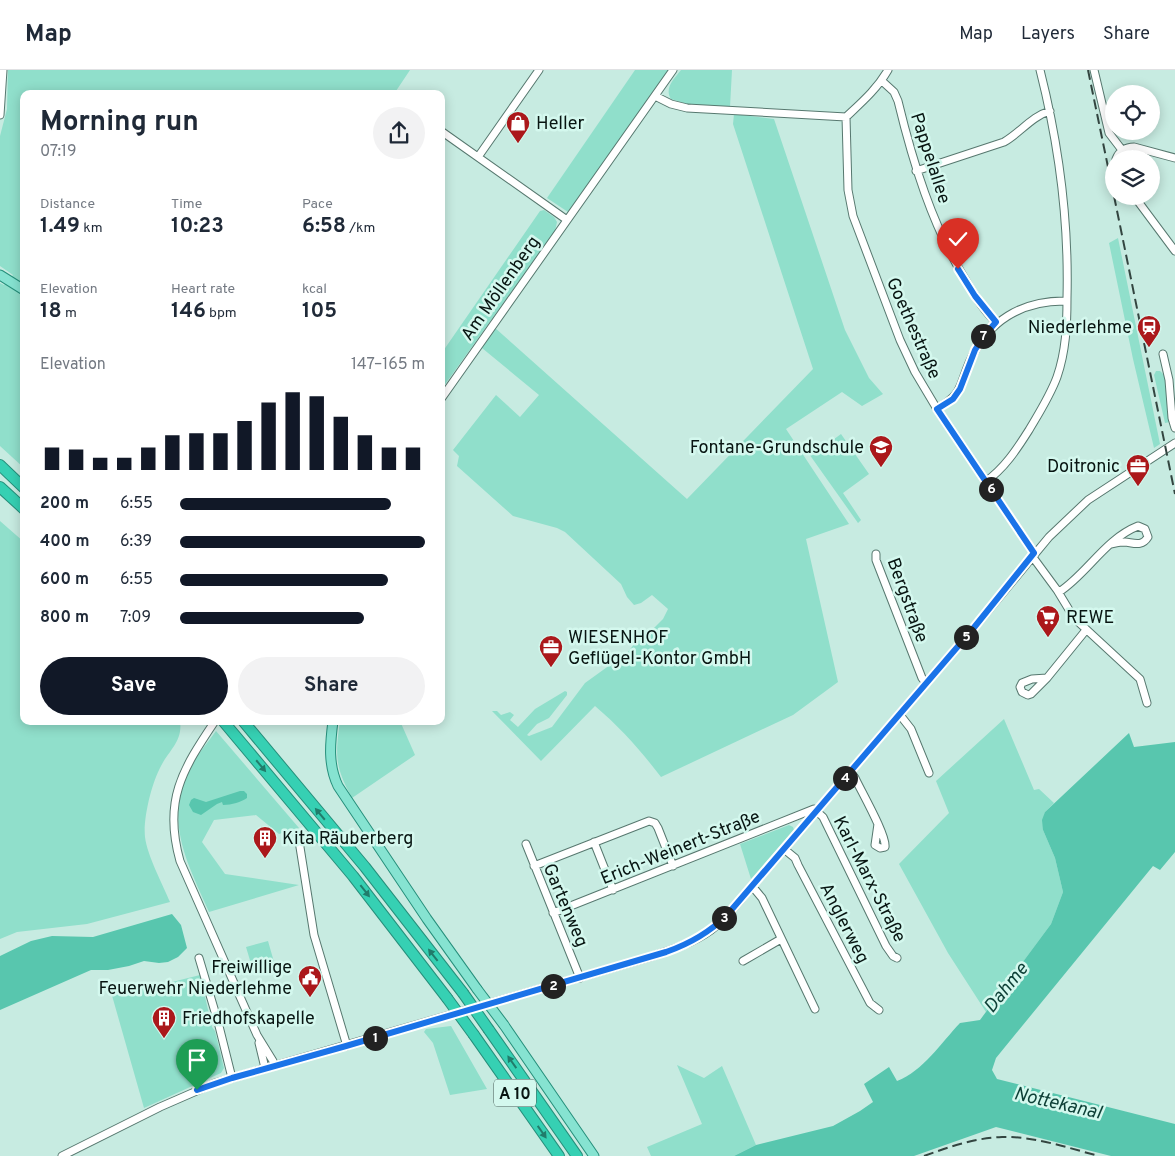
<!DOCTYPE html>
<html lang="en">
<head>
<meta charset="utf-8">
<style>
	:root { --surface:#fff; --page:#f2f2f3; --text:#1f2937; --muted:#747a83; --line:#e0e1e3; --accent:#111827 }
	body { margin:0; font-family:Overpass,sans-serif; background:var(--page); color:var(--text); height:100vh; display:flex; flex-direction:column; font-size:19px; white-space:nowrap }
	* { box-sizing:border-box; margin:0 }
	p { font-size:16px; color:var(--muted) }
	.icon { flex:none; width:28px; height:28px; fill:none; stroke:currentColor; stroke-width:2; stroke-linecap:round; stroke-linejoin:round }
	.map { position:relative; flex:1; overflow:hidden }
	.sheet { position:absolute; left:20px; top:20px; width:425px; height:635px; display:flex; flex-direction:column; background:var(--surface); border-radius:10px; box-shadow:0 2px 12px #0003 }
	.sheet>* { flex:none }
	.tools { position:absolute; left:1105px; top:15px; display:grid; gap:10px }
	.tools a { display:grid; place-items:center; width:55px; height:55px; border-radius:50%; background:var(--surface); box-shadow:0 2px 12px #0003; font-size:25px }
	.pin { position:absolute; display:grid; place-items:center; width:42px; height:42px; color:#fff; margin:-51px -21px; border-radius:50% 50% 50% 0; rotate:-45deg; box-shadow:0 0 5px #0007 }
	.pin .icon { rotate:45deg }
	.km { position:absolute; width:25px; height:25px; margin:-12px; border-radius:50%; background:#222; color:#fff; font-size:14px; line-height:25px; text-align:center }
	.round { display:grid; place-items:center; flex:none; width:52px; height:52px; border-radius:26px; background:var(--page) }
	.head { display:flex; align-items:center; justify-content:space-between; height:85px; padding:0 20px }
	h1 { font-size:28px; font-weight:700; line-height:38px }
	.stats { display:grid; grid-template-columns:repeat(3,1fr); gap:8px; height:85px; padding:5px 20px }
	.stats div { display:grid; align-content:center }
	.stats b { font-size:21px; font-weight:700 }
	.stats small { font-size:14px; font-weight:400 }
	.stats p { font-size:14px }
	.chart { height:140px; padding:10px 20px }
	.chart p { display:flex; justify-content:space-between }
	.chart svg { width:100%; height:90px; margin-top:5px; stroke:var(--accent); stroke-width:6 }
	.cta { display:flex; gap:10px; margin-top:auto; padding:10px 20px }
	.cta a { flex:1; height:58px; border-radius:30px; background:var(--accent); color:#fff; font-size:20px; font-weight:700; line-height:58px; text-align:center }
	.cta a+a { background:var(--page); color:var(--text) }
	ul { padding:0 20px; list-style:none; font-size:16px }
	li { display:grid; grid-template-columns:80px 60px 1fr; align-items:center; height:38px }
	li i { height:12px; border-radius:6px; background:var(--accent) }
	header { display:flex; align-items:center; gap:30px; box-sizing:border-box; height:70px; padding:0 25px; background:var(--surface); border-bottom:1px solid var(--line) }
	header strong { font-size:24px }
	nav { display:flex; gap:28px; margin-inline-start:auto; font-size:18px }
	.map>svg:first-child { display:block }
</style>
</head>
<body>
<header>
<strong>Map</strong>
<nav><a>Map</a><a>Layers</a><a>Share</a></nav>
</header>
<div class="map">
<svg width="1175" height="1086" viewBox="0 0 1175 1086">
	<rect width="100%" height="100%" fill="#c7ebe1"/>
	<path fill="#90dfcb" d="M8 0H410L394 24H24V398L0 376V213L4 215 13 205 0 196V66L7 39Z
		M635 0H670L568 142 547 128Z
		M681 0H732L730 37 690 35 671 29C664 18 674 9 681 0Z
		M734 44 774 49 845 260 869 308 883 324 862 336 842 322 786 359 849 454 806 469 838 612 793 645 661 707C641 681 621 658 595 636L541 691 492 641H497L501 645 510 642 514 645 510 650 518 657 535 639 565 621 567 622V625L549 648 537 654 527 665 529 666 552 657 585 613 628 582 635 573 646 566 663 549 668 539 652 525 641 533 634 535 627 527 621 514 565 462 557 458 513 446 457 396 459 386 453 380 496 325 520 347 539 325 482 278 494 257 687 429 813 299 733 54Z
		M544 140 554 147 557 152 555 161 441 320V284L540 141Z
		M1118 168 1160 374 1154 378 1133 289 1109 173Z
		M1156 301H1160C1171 309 1169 338 1170 352L1165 353 1154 305Z
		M841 364 869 404 843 423 861 450 858 453 802 374 806 371 815 383Z
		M0 451 24 472V651H180C183 671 169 680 161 696 152 712 143 748 145 767 147 785 163 815 170 832L87 854 17 862 0 869Z
		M1004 649 1034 720 1039 719 1054 733 1045 742 1043 760 1055 788 1063 822 1051 854 986 942 948 883 899 794 949 743 936 711Z
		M340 651H400L415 685 352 728C335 697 335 686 340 651Z
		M216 661 299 758 279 764 256 745 214 750 202 772 225 804 299 815 209 842C186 790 162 748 193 692 200 681 209 671 216 661Z
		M789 755 793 757 794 760 751 809 740 774Z
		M268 871 274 892 252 897 246 877Z
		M200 905 212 957 215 961 224 998 221 1003 144 1038 111 922 148 918Z
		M451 956 487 1019 450 1025 433 973 424 962 426 959Z
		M677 995 704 1008 722 996 756 1075 734 1086H651L647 1077 702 1054Z"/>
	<path fill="#58c6ae" d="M1129 663 1134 677 1175 672V782L1160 800 1153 796 996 988 992 1000 997 1009 1175 1054V1086H1111L996 1057 914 1086H734L756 1075 833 1056 860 1041 873 1032 864 1014 889 997 897 1011C923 1001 941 973 960 953L980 950 1051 854 1063 822 1055 788 1043 760 1042 750 1045 742Z
		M240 721H244L247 724V728C241 732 232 735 223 735L222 732 217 734 201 745 193 742 189 735 191 730 194 728 206 732Z
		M172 844 181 855 187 878 178 887 168 892 159 893 144 891 129 896 108 900H91L0 940V886L31 871 52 866 93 867Z"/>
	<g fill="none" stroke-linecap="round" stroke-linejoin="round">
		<g stroke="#57786f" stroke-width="9">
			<path id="minor" d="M1094 0 1109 63 1122 80
				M882 11 894 22 898 31C913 93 932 155 965 209 974 225 983 240 996 252
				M655 26 671 34 687 38 846 47C862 32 877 19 888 0
				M0 45 3 0
				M846 47 848 120 853 146 900 270 915 302 937 339 1034 483
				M441 61 567 150
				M478 87 539 0
				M1116 89C1119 81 1126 77 1134 77L1175 88
				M916 101 1004 72C1020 63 1032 46 1050 41
				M1134 126 1175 181
				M1163 284 1169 310 1172 348 1175 358
				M441 329 673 0
				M937 339C963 323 958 319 969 293 987 251 1022 230 1067 231
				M985 412C1004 399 1017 379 1029 360 1039 343 1050 326 1057 307 1066 281 1067 255 1067 228 1069 150 1059 75 1040 0
				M876 484V490L922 608 926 613
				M1032 486 1057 520 1074 548 1140 609 1147 633
				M1059 522C1087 504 1105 469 1138 456L1145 459 1148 467C1142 477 1134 473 1125 472 1120 472 1116 473 1111 474
				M1047 608 1031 624 1028 625 1022 622 1020 617 1022 613 1032 609 1047 608 1086 560
				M900 645 911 659 929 703
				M215 651C182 700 163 731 180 791L257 965 273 991 274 996
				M850 702 855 708C861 721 887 766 885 777L880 778 875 775 878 754
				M299 771 314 865 347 976
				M594 772 613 820
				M526 774 580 908
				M784 779 795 788 798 795 870 933 879 940
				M534 796 649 751 655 753 658 758 673 796
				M752 816 762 828 815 939
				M553 843 814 739 823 747 886 876 893 886 897 888
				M199 888 218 952 232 1008
				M743 891 781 869
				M259 973 265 998
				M62 1086 160 1037 215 1013 650 887C671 880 693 873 711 860 727 848 739 831 752 816L972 560 1049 467 1088 430 1175 373"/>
		</g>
		<g stroke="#268f7b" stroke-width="11">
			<path id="major" d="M0 205 24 220
				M333 651C330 674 328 695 338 716L427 849 477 919
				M504 955 594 1086"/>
		</g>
		<g stroke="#268f7b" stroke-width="12">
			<path id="highway" d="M0 395 24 418
				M0 417 24 439
				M223 651 353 806 447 928
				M243 651 365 797 463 923
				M489 960 577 1086
				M474 965 559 1086"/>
		</g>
		<use href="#minor" stroke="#fff" stroke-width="7"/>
		<use href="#major" stroke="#86e3d1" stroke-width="9"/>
		<use href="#highway" stroke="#36d0b3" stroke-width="10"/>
		<path stroke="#334540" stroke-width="2" stroke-dasharray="10 5" stroke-linecap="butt" d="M1088 0 1114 126
			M1114 126 1175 424
			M924 1086C949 1077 974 1068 1002 1067 1034 1066 1068 1078 1099 1086"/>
		<g stroke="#268f7b" stroke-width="11" stroke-linecap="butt">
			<path id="major-bridge" d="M477 919 504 955"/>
		</g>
		<g stroke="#268f7b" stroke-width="12" stroke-linecap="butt">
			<path id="highway-bridge" d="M463 923 489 960
				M447 928 474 965"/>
		</g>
		<use href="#major-bridge" stroke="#86e3d1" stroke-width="9"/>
		<use href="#highway-bridge" stroke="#36d0b3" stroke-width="10"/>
	</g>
	<defs><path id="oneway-solid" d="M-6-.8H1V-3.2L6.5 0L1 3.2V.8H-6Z" transform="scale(1.25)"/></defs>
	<g fill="#217c6b">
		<use href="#oneway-solid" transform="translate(261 696) rotate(50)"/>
		<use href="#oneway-solid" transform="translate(320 744) rotate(-130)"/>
		<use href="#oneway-solid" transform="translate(365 821) rotate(52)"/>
		<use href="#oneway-solid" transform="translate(433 885) rotate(-128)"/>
		<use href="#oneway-solid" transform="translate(512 992) rotate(-125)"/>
		<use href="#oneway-solid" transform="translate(542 1062) rotate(55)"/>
	</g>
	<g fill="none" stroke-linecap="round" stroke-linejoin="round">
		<g stroke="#fff" stroke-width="10">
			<path id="route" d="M197 1020 232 1008 346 976 666 882C689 874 709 863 727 845L972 560 1034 483 937 339 953 329 960 319 975 280 984 266 996 252 975 226 958 199"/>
		</g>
		<use href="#route" stroke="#1a73e8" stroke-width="6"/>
	</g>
	<defs>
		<g id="shop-pin" transform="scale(1.25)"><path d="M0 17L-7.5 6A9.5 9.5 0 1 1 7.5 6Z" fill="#ab181b" stroke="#d4f8ee"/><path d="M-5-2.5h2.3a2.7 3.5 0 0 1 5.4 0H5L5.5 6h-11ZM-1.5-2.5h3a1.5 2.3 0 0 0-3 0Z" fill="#fff"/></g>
		<g id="station-pin" transform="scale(1.25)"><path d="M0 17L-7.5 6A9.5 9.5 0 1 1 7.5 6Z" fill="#ab181b" stroke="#d4f8ee"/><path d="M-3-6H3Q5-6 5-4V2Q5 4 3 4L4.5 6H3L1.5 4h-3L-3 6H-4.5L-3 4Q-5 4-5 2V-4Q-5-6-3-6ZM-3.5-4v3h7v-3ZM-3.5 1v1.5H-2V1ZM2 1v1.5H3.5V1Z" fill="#fff"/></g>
		<g id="school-pin" transform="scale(1.25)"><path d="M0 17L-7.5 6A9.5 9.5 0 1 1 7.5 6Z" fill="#ab181b" stroke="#d4f8ee"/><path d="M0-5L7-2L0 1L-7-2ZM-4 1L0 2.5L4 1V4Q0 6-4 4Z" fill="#fff"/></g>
		<g id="office-pin" transform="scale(1.25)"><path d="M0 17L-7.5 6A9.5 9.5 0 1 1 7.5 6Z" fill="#ab181b" stroke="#d4f8ee"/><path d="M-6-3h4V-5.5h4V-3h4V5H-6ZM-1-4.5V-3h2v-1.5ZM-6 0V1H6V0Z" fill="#fff"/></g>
		<g id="supermarket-pin" transform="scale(1.25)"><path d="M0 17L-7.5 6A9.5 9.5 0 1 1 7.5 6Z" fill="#ab181b" stroke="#d4f8ee"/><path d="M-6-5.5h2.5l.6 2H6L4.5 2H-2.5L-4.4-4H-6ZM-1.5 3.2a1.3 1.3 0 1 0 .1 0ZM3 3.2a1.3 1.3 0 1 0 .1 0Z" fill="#fff"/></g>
		<g id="building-pin" transform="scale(1.25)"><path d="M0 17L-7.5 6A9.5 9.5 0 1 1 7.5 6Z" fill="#ab181b" stroke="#d4f8ee"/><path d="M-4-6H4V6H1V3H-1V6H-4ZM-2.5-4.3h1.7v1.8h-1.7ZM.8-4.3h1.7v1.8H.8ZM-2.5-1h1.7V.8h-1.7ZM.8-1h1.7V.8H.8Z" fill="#fff"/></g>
		<g id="civic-pin" transform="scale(1.25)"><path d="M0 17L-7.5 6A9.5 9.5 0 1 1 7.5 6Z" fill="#ab181b" stroke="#d4f8ee"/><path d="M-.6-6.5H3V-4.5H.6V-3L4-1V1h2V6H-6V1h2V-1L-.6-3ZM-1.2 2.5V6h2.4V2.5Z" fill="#fff"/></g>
	</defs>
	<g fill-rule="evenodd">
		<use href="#shop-pin" x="518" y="53"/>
		<use href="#station-pin" x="1149" y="257"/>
		<use href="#school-pin" x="881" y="377"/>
		<use href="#office-pin" x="1138" y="396"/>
		<use href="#supermarket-pin" x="1048" y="547"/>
		<use href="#office-pin" x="551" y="577"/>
		<use href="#building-pin" x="265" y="768"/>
		<use href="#civic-pin" x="310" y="907"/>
		<use href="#building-pin" x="164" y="948"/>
	</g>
	<g text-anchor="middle" stroke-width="5" stroke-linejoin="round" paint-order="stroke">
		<rect fill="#d4f8ee" stroke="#455954" stroke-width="1" x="494" y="1009.5" width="42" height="27" rx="4"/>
		<g font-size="16" font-weight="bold" fill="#081512">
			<text x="515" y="1029">A 10</text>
		</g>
		<g font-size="18" fill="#081512" stroke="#d4f8ee" text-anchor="start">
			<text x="536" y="59">Heller</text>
			<text x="1132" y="263" text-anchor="end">Niederlehme</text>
			<text x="864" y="383" text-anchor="end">Fontane-Grundschule</text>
			<text x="1120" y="402" text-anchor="end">Doitronic</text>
			<text x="1066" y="553">REWE</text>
			<text x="568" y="573">WIESENHOF<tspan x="568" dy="21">Geflügel-Kontor GmbH</tspan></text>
			<text x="282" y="774">Kita Räuberberg</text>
			<text x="292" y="903" text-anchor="end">Freiwillige<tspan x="292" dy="21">Feuerwehr Niederlehme</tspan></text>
			<text x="182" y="954">Friedhofskapelle</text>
		</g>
		<g font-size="18" fill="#081512" stroke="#d4f8ee">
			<text transform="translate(931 88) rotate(72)" y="6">Pappelallee</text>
			<text transform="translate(500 218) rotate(-55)" y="6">Am Möllenberg</text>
			<text transform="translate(914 258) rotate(66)" y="6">Goethestraße</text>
			<text transform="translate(908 530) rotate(70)" y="6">Bergstraße</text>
			<text transform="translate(680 777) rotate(-22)" y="6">Erich-Weinert-Straße</text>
			<text transform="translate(870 809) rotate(63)" y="6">Karl-Marx-Straße</text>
			<text transform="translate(566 835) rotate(67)" y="6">Gartenweg</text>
			<text transform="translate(845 853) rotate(63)" y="6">Anglerweg</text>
		</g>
		<g font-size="19" font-style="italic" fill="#0d3f36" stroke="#d4f8ee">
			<text transform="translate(1005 917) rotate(-51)" y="7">Dahme</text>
			<text transform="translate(1058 1032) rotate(13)" y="7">Nottekanal</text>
		</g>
	</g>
</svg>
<div class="tools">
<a><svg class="icon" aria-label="locate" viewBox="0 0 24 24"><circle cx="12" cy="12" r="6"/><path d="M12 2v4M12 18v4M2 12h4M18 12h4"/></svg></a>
<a><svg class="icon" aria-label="layers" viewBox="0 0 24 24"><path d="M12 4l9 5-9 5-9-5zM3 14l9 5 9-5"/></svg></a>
</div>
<div class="pin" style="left:197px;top:1020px;background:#1e9e55"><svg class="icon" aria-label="arrive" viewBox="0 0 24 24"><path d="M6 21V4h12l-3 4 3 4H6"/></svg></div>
<div class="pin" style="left:958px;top:199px;background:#d93025"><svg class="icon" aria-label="check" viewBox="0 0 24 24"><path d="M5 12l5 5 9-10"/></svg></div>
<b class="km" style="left:375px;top:968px">1</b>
<b class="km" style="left:553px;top:916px">2</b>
<b class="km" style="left:724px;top:848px">3</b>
<b class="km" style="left:845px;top:708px">4</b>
<b class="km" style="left:966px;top:567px">5</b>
<b class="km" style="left:991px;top:419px">6</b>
<b class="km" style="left:983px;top:266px">7</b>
<section class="sheet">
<div class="head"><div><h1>Morning run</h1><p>07:19</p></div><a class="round"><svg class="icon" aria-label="share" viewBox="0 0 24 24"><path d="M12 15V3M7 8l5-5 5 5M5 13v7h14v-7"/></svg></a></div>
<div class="stats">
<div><p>Distance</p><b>1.49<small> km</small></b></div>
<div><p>Time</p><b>10:23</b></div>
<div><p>Pace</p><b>6:58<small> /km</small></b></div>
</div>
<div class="stats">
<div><p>Elevation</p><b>18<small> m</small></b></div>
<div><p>Heart rate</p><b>146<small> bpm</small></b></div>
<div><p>kcal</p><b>105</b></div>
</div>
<div class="chart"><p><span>Elevation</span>147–165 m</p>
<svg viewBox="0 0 160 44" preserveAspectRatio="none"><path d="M5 44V33M15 44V34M25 44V38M35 44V38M45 44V33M55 44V27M65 44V26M75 44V26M85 44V20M95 44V11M105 44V6M115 44V8M125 44V18M135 44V27M145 44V33M155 44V33"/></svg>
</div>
<ul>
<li><b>200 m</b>6:55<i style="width:86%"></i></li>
<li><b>400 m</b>6:39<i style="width:100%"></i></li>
<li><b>600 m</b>6:55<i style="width:85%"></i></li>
<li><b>800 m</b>7:09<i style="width:75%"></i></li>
</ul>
<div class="cta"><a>Save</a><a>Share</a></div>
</section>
</div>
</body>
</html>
